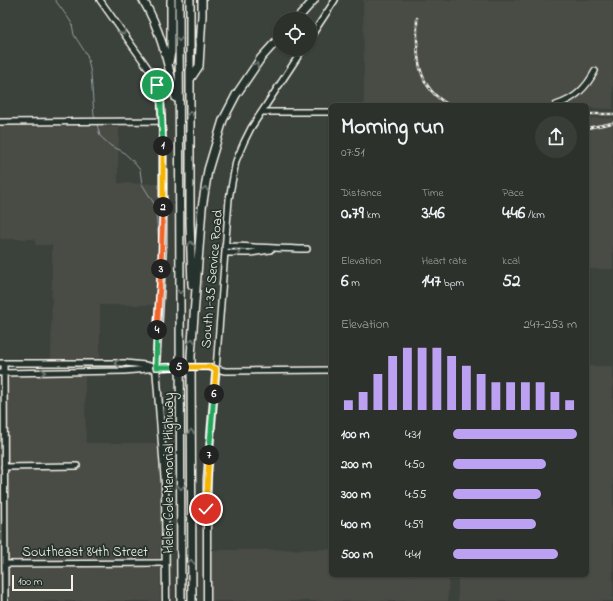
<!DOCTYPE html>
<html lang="en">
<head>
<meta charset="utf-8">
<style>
	:root { --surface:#2c312c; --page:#383d38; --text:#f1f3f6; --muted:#a6a9a9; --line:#484c48; --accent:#bca0f2 }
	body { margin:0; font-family:"Indie Flower",sans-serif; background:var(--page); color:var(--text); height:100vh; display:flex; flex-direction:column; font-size:15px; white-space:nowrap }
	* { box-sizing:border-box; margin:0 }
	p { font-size:13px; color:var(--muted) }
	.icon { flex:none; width:22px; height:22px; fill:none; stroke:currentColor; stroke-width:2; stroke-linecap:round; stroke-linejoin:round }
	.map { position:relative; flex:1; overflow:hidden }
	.details { position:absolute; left:329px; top:103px; width:260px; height:474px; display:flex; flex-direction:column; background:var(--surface); border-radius:6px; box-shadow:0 1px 3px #0004,0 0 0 1px var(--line) }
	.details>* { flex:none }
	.buttons { position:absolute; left:273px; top:12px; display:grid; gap:8px }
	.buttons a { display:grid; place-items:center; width:44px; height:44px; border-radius:50%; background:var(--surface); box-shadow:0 1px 3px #0004,0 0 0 1px var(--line); font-size:20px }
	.scale { position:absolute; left:12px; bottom:10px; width:61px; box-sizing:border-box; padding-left:4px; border:2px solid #f4f1e8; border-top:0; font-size:11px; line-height:14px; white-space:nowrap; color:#f4f1e8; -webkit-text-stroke:3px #26332d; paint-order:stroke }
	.pin { position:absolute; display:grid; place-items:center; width:34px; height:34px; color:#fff; margin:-17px; border:2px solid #fff; border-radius:50%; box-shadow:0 1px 4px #0007 }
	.km { position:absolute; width:20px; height:20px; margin:-10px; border-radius:50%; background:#222; color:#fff; font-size:11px; line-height:20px; text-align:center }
	.round { display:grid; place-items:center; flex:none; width:42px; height:42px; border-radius:21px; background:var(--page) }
	.summary { display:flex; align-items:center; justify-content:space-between; height:68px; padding:0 12px }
	h1 { font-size:22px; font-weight:700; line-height:30px }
	.metrics { display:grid; grid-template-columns:repeat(3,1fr); gap:6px; height:68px; padding:4px 12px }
	.metrics div { display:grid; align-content:center }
	.metrics b { font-size:17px; font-weight:700 }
	.metrics small { font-size:11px; font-weight:400 }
	.metrics p { font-size:11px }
	.chart { height:112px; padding:8px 12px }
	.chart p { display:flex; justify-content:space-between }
	.chart svg { width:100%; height:72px; margin-top:4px; stroke:var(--accent); stroke-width:6 }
	ul { padding:0 12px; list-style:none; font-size:13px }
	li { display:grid; grid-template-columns:64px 48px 1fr; align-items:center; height:30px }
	li i { height:10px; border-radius:5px; background:var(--accent) }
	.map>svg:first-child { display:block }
</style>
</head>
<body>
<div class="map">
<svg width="613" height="601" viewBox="0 0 613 601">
	<rect width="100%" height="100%" fill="#3b413b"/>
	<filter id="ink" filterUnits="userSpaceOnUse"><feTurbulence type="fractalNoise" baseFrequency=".025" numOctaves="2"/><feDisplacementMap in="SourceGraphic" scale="8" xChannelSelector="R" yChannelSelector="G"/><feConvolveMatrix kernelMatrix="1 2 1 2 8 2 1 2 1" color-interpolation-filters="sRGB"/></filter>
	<g filter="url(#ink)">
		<path fill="#4a4b45" d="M363 0H613V109L587 108V105H364Z
			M587 118H613V269H587Z
			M0 126 119 127 118 183 159 184 156 305H100V360L51 359 52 245H35V239H0Z
			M587 366H613V601H458V575H587Z
			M85 374 86 443H157L161 490 160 601H8L7 380 10 376 14 375Z
			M0 419 2 601H0Z
			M331 549V575H449L448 601H210V550Z"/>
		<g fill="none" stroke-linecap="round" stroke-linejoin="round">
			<path stroke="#92a1a4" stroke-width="1" d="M55 0 69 19 72 24 74 35 87 55 91 74 94 116 96 119
				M97 124 100 136 111 146 122 151 132 160 140 170 142 184 155 205 159 242"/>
			<g stroke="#f4f1e8" stroke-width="8">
				<path id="minor" d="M100 0 153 75 161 103 163 149
					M310 38 335 0
					M556 105C575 99 586 88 595 71
					M262 112H331
					M0 122 162 121
					M225 246C253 246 280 249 307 249
					M225 253H250L270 250
					M0 363H125L145 365 153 367
					M4 363 5 601
					M202 367H209L225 371 331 370
					M216 369 229 199 236 161 244 142 251 128 303 49
					M0 373 124 371 170 367
					M4 467 77 466
					M5 564 166 563"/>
			</g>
			<g stroke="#f4f1e8" stroke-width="9">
				<path id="major" d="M163 149V245L156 367 165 483 166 601
					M207 601V479L216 369"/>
			</g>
			<g stroke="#f4f1e8" stroke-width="10">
				<path id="highway" d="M143 0C161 30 168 64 176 98
					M179 0 181 601
					M190 0V222L192 285
					M297 19 314 0
					M169 62 171 52V0
					M191 78 199 66 202 15V0
					M192 601 191 356 202 208 208 170 223 120 236 95 261 58 280 37"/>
			</g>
			<use href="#minor" stroke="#26332d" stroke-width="5"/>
			<use href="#major" stroke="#26332d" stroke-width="6"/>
			<use href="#highway" stroke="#26332d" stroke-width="7"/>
			<g stroke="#f4f1e8" stroke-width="2.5">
				<path id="rail" d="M417 18C417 52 414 86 449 105
					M587 114H613
					M587 128 613 123"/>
			</g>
			<use href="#rail" stroke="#26332d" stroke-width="1" stroke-dasharray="3" stroke-linecap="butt"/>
			<g stroke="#f4f1e8" stroke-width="8" stroke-linecap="butt">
				<path id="minor-bridge" d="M170 367H202"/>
			</g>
			<use href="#minor-bridge" stroke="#26332d" stroke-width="5"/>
		</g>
		<defs><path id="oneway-chevron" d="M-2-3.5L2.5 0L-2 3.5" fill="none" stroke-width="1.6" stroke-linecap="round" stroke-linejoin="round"/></defs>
		<g stroke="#6e766e">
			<use href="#oneway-chevron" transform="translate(123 32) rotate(54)"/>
			<use href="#oneway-chevron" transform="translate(179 39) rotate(90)"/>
			<use href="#oneway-chevron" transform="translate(256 65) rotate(-56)"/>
			<use href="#oneway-chevron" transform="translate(190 114) rotate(-90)"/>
			<use href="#oneway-chevron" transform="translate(205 189) rotate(-80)"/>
			<use href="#oneway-chevron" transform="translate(191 244) rotate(-92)"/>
			<use href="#oneway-chevron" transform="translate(238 253)"/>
			<use href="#oneway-chevron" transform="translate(180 291) rotate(90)"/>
			<use href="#oneway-chevron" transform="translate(192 341) rotate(-85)"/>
			<use href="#oneway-chevron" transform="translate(117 363) rotate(180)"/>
			<use href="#oneway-chevron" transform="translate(43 372) rotate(-1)"/>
			<use href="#oneway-chevron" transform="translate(191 432) rotate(-90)"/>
			<use href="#oneway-chevron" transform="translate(181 487) rotate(90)"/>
			<use href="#oneway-chevron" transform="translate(191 562) rotate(-90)"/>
		</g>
	</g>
	<g fill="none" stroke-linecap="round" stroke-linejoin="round" filter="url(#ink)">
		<g stroke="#fff" stroke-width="8">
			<path id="split-1" d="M157 85 161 103 163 146"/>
		</g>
		<g stroke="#fff" stroke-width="8">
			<path id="split-2" d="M163 146V207"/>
		</g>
		<g stroke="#fff" stroke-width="8">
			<path id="split-3" d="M161 269 163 207"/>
		</g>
		<g stroke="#fff" stroke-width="8">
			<path id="split-4" d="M157 330 161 269"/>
		</g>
		<g stroke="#fff" stroke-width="8">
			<path id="split-5" d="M157 330 156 367H179"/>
		</g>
		<g stroke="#fff" stroke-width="8">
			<path id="split-6" d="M179 367H209L216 369 214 394"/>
		</g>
		<g stroke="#fff" stroke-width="8">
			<path id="split-7" d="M209 455 214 394"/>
		</g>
		<g stroke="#fff" stroke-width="8">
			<path id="split-8" d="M206 509 209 455"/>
		</g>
		<use href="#split-1" stroke="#22a559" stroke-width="5"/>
		<use href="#split-2" stroke="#f5b400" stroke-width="5"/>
		<use href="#split-3" stroke="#f0652b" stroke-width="5"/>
		<use href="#split-4" stroke="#f0652b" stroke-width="5"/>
		<use href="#split-5" stroke="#22a559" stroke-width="5"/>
		<use href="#split-6" stroke="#f5b400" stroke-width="5"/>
		<use href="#split-7" stroke="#22a559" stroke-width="5"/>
		<use href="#split-8" stroke="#f5b400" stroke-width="5"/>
	</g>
	<g text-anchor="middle" stroke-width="3.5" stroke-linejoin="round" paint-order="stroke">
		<g font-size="14" fill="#f4f1e8" stroke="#26332d">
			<text transform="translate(211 279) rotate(-85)" y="5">South I-35 Service Road</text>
			<text transform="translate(168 473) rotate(-90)" y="5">Helen Cole Memorial Highway</text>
			<text x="85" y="556">Southeast 84th Street</text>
		</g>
	</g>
</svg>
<div class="buttons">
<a><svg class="icon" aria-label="locate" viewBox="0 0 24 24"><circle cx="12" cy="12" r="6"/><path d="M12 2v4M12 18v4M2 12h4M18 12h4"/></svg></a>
</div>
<div class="scale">100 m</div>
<div class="pin" style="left:157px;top:85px;background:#1e9e55"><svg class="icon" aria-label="arrive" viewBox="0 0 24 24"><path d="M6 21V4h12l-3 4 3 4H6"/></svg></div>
<div class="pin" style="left:206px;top:509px;background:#d93025"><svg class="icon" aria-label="check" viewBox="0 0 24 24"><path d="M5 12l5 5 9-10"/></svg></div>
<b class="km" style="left:163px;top:146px">1</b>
<b class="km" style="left:163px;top:207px">2</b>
<b class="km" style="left:161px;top:269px">3</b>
<b class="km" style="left:157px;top:330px">4</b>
<b class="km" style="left:179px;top:367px">5</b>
<b class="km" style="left:214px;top:394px">6</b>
<b class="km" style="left:209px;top:455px">7</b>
<section class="details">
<div class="summary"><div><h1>Morning run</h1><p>07:51</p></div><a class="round"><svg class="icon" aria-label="share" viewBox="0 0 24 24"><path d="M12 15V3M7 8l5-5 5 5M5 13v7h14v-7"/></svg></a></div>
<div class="metrics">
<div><p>Distance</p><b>0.79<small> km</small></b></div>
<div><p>Time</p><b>3:46</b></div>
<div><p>Pace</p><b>4:46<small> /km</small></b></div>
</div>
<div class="metrics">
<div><p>Elevation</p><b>6<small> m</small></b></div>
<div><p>Heart rate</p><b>147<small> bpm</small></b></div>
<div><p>kcal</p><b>52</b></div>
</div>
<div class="chart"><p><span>Elevation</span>247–253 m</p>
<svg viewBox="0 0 160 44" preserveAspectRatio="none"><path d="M5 44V38M15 44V33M25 44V22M35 44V11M45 44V6M55 44V6M65 44V6M75 44V11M85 44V17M95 44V22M105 44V27M115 44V27M125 44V27M135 44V27M145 44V33M155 44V38"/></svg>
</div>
<ul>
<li><b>100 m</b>4:31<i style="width:100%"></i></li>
<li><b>200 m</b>4:50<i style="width:75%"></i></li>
<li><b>300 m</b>4:55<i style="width:71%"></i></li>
<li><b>400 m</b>4:59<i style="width:67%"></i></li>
<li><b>500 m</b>4:41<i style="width:85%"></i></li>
</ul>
</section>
</div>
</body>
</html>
